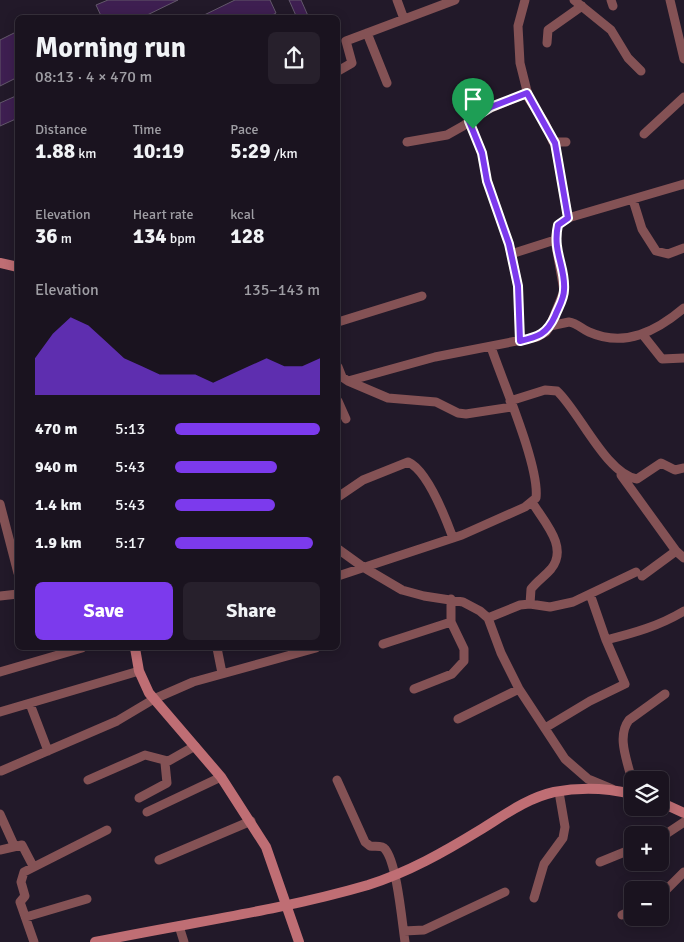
<!DOCTYPE html>
<html lang="en">
<head>
<meta charset="utf-8">
<style>
	:root { --surface:#1a131f; --page:#27202c; --text:#f1f3f6; --muted:#9f9ea4; --line:#38323d; --accent:#7c3aed }
	body { margin:0; font-family:Signika,sans-serif; background:var(--page); color:var(--text); height:100vh; display:flex; flex-direction:column; font-size:19px; white-space:nowrap }
	* { box-sizing:border-box; margin:0 }
	p { font-size:16px; color:var(--muted) }
	.icon { flex:none; width:28px; height:28px; fill:none; stroke:currentColor; stroke-width:2; stroke-linecap:round; stroke-linejoin:round }
	.map { position:relative; flex:1; overflow:hidden }
	.drawer { position:absolute; left:15px; top:15px; width:325px; height:635px; display:flex; flex-direction:column; background:var(--surface); border-radius:8px; box-shadow:0 2px 12px #0003,0 0 0 1px var(--line) }
	.drawer>* { flex:none }
	.fabs { position:absolute; left:624px; top:771px; display:grid; gap:10px }
	.fabs a { display:grid; place-items:center; width:45px; height:45px; border-radius:8px; background:var(--surface); box-shadow:0 2px 12px #0003,0 0 0 1px var(--line); font-size:25px }
	.pin { position:absolute; display:grid; place-items:center; width:42px; height:42px; color:#fff; margin:-51px -21px; border-radius:50% 50% 50% 0; rotate:-45deg; box-shadow:0 0 5px #0007 }
	.pin .icon { rotate:45deg }
	.round { display:grid; place-items:center; flex:none; width:52px; height:52px; border-radius:8px; background:var(--page) }
	.head { display:flex; align-items:center; justify-content:space-between; height:85px; padding:0 20px }
	h1 { font-size:28px; font-weight:800; line-height:38px }
	.metrics { display:grid; grid-template-columns:repeat(3,1fr); gap:8px; height:85px; padding:5px 20px }
	.metrics div { display:grid; align-content:center }
	.metrics b { font-size:21px; font-weight:800 }
	.metrics small { font-size:14px; font-weight:400 }
	.metrics p { font-size:14px }
	.chart { height:140px; padding:10px 20px }
	.chart p { display:flex; justify-content:space-between }
	.chart svg { width:100%; height:90px; margin-top:5px; fill:var(--accent); opacity:.7 }
	.cta { display:flex; gap:10px; margin-top:auto; padding:10px 20px }
	.cta a { flex:1; height:58px; border-radius:8px; background:var(--accent); color:#fff; font-size:20px; font-weight:800; line-height:58px; text-align:center }
	.cta a+a { background:var(--page); color:var(--text) }
	ul { padding:0 20px; list-style:none; font-size:16px }
	li { display:grid; grid-template-columns:80px 60px 1fr; align-items:center; height:38px }
	li i { height:12px; border-radius:6px; background:var(--accent) }
	.map>svg:first-child { display:block }
</style>
</head>
<body>
<div class="map">
<svg width="684" height="942" viewBox="0 0 684 942">
	<rect width="100%" height="100%" fill="#221929"/>
	<path fill="#3e1f51" stroke="#63586b" d="M108 0H178L141 18H102L96 5Z
		M235 0H270L276 13 267 18H198Z
		M289 0H301L309 18H297Z
		M18 31V77L0 86V40Z
		M18 95V118L0 126V103Z"/>
	<g fill="none" stroke-linecap="round" stroke-linejoin="round">
		<path stroke="#845255" stroke-width="9" d="M397 0 404 19
			M525 0 518 26 520 63 529 99 545 123 553 142H566
			M574 0 611 30 628 58 641 71
			M611 0 613 6
			M670 0 684 59
			M367 33 387 83
			M547 43 548 30 582 6
			M338 71 352 63 346 41 455 0
			M469 121 482 153 487 181 509 244 518 286 520 341
			M644 134 684 97
			M407 142 447 135 463 126 481 112 527 93
			M555 143 568 218
			M633 200 642 229 656 251 668 254 684 248
			M511 254 555 240
			M338 322 422 296
			M550 326 569 322C577 323 582 329 589 332 625 348 657 331 684 308
			M643 335 662 359 684 358
			M338 367 342 377 348 381 388 398 436 402 458 413 466 414 512 407
			M348 381 435 357 537 337 546 332 550 326 564 291 555 240 558 225 568 218 684 184
			M338 401 346 419
			M510 401 545 390 557 391C579 411 606 474 637 479L661 463 675 470 684 468
			M621 475 676 551 684 558
			M338 497 363 480 408 462C427 470 446 519 453 538
			M0 504 18 573
			M338 549 363 567 402 590 424 596 463 602 480 611 488 618 501 653 519 689 565 759 588 779 612 789
			M338 576 462 535 525 507 536 498C540 467 502 380 491 347
			M642 576 676 551
			M590 594 606 640C634 633 659 626 684 611
			M0 596 18 594
			M530 604 531 589C537 581 545 576 551 569 569 547 544 522 532 502
			M488 618 520 605 530 604 550 607 573 602 636 572
			M383 644 451 622V599
			M217 648 222 673
			M0 672 82 648
			M414 689 452 674 464 661V649L451 622
			M30 704 48 751
			M0 712 139 671
			M458 719 519 689
			M545 728 590 701 625 684 606 640
			M1 771 117 721 154 699 193 682 316 648
			M88 780 145 755 168 761
			M337 780 365 842 370 846C375 847 382 845 385 849 397 863 402 922 405 942
			M632 781C628 762 616 737 629 720L665 694
			M139 798 167 783 165 763 195 746
			M147 812 221 777
			M0 814 14 845
			M660 838 684 822
			M0 850 22 845 33 866
			M159 860 251 821
			M600 862 632 849
			M660 896 684 872
			M534 898 544 864 563 838 565 827 559 792
			M622 915 632 910
			M26 917 87 899
			M179 926 184 942
			M404 931 424 930 505 892
			M34 942 20 902 25 896 21 882 24 872 107 830"/>
		<path stroke="#bf6e74" stroke-width="10" d="M0 263 18 267
			M135 648 139 671 149 693 221 777 266 847 299 942
			M660 802 684 813
			M95 942C186 923 279 911 368 885 409 872 444 852 480 830 503 816 527 798 554 792 580 787 607 788 632 794"/>
	</g>
	<g fill="none" stroke-linecap="round" stroke-linejoin="round">
		<g stroke="#fff" stroke-width="10">
			<path id="route" d="M527 93 555 143 568 218 558 225C552 252 566 267 564 290 564 299 558 308 555 316 547 334 538 337 520 341L518 286 509 244 487 181 482 153 469 121 491 107Z"/>
		</g>
		<use href="#route" stroke="#7c3aed" stroke-width="6"/>
	</g>
</svg>
<div class="fabs">
<a><svg class="icon" aria-label="layers" viewBox="0 0 24 24"><path d="M12 4l9 5-9 5-9-5zM3 14l9 5 9-5"/></svg></a>
<a>+</a>
<a>−</a>
</div>
<div class="pin" style="left:473px;top:129px;background:#1e9e55"><svg class="icon" aria-label="arrive" viewBox="0 0 24 24"><path d="M6 21V4h12l-3 4 3 4H6"/></svg></div>
<section class="drawer">
<div class="head"><div><h1>Morning run</h1><p>08:13 · 4 × 470 m</p></div><a class="round"><svg class="icon" aria-label="share" viewBox="0 0 24 24"><path d="M12 15V3M7 8l5-5 5 5M5 13v7h14v-7"/></svg></a></div>
<div class="metrics">
<div><p>Distance</p><b>1.88<small> km</small></b></div>
<div><p>Time</p><b>10:19</b></div>
<div><p>Pace</p><b>5:29<small> /km</small></b></div>
</div>
<div class="metrics">
<div><p>Elevation</p><b>36<small> m</small></b></div>
<div><p>Heart rate</p><b>134<small> bpm</small></b></div>
<div><p>kcal</p><b>128</b></div>
</div>
<div class="chart"><p><span>Elevation</span>135–143 m</p>
<svg viewBox="0 0 160 44" preserveAspectRatio="none"><path d="M0 44V26L10 14L20 6L30 10L40 18L50 26L60 30L70 34L80 34L90 34L100 38L110 34L120 30L130 26L140 30L150 30L160 26V44z"/></svg>
</div>
<ul>
<li><b>470 m</b>5:13<i style="width:100%"></i></li>
<li><b>940 m</b>5:43<i style="width:70%"></i></li>
<li><b>1.4 km</b>5:43<i style="width:69%"></i></li>
<li><b>1.9 km</b>5:17<i style="width:95%"></i></li>
</ul>
<div class="cta"><a>Save</a><a>Share</a></div>
</section>
</div>
</body>
</html>
